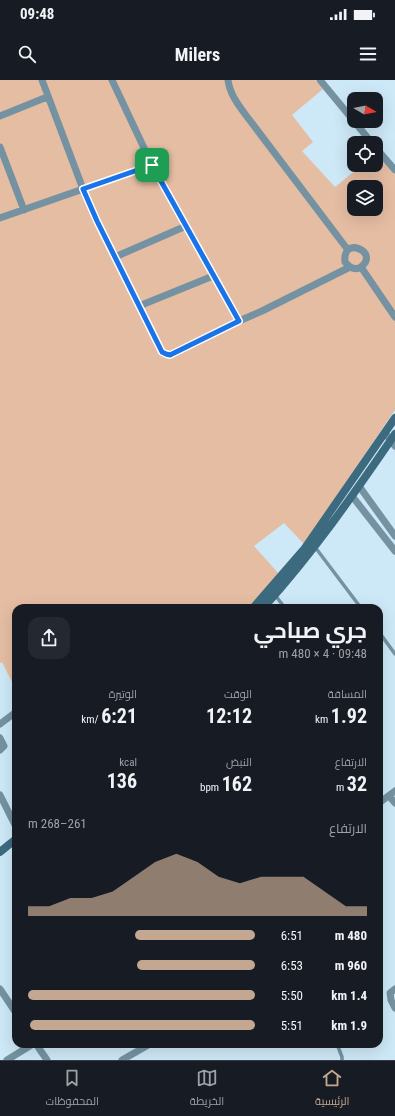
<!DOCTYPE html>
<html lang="ar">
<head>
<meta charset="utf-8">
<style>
	:root { --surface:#171b24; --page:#242831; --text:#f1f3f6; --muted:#9ea1a6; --line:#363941; --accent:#c3a790 }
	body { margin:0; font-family:"Roboto Condensed",Cairo,sans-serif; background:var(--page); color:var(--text); direction:rtl; height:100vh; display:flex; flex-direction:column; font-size:15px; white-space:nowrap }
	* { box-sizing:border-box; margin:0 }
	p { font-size:13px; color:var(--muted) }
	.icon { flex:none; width:22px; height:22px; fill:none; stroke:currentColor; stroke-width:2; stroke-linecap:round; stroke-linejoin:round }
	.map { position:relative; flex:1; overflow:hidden; direction:ltr }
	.panel { position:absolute; left:12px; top:524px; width:371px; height:444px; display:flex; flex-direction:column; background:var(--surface); border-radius:12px; box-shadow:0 4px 16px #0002; direction:rtl }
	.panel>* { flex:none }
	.needle { width:26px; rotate:100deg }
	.fabs { position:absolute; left:347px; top:12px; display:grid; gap:8px }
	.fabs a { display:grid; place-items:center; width:36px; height:36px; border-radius:8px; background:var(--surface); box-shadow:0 4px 16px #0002; font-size:20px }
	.pin { position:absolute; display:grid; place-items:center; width:34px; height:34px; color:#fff; margin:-17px; border-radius:8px; box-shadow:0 2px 6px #0006 }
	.round { display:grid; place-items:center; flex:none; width:42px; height:42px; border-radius:12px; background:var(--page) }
	.head { display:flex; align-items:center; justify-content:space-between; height:68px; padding:0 16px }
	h1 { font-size:22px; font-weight:700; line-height:30px }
	.metrics { display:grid; grid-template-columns:repeat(3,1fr); gap:6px; height:68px; padding:4px 16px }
	.metrics div { display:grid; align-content:center }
	.metrics b { font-size:20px; font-weight:700 }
	.metrics small { font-size:11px; font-weight:400 }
	.metrics p { font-size:11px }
	.chart { height:112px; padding:8px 16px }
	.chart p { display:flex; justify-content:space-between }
	.chart svg { width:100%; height:72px; margin-top:4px; fill:var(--accent); opacity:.7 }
	ul { padding:0 16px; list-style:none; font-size:13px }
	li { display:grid; grid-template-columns:64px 48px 1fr; align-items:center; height:30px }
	li i { height:10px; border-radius:5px; background:var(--accent) }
	.status { display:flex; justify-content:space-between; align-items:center; height:28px; padding:0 20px; background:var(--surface); direction:ltr }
	.status svg { height:11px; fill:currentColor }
	header { display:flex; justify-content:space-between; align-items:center; height:52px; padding:0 16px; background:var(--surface); font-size:18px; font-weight:700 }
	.tabs { display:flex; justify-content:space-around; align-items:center; height:56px; border-top:1px solid var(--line); background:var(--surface); font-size:11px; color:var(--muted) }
	.tabs a { display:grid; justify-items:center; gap:2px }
	.tabs .on { color:var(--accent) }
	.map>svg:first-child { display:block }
</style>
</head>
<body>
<div class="status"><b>09:48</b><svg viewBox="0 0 49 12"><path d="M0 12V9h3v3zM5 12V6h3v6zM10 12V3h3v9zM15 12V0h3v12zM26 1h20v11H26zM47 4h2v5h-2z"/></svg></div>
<header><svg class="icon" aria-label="menu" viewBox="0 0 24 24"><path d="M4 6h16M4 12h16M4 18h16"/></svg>Milers<svg class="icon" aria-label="search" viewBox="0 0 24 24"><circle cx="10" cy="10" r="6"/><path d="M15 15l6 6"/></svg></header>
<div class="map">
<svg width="395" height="980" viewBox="0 0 395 980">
	<rect width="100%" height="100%" fill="#cde8f6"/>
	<path fill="#e5bda3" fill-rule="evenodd" d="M0 0H315L323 9 292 35 313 62 302 71 335 107 362 85H376V73L395 95V330L304 464 284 443 254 466 279 494 249 528H16V608H15L2 582 0 583ZM354 107H376V129H354Z"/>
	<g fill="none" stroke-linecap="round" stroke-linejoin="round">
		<path stroke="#7492a1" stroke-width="3.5" d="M315 467 361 528
			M275 515 285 528
			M379 552 395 574
			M337 964 342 977V980"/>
		<path stroke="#7492a1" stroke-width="7" d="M42 0 83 109 97 141 162 272 166 274 170 275 239 241
			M112 0 152 85 239 241 262 231 350 187C354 189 358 190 362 186 379 172 342 155 345 182L350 187
			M228 0C230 15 239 26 248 38L348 170
			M320 0 372 63
			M0 36 47 17
			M0 67 24 130
			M376 68 395 90
			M0 138 152 85
			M115 177 186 146
			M361 187 395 237
			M139 226 213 196
			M385 353 395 366
			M359 406 395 456
			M352 416 395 471
			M0 644 16 632
			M0 658 4 666 0 670
			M0 715 16 747
			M389 716 395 723
			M379 723 395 711
			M0 909 16 933
			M395 909 390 913 391 920 395 928
			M36 964 47 980
			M7 980 33 964
			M122 980 150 964"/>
		<path stroke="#3c6b80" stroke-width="8" d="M253 528 305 468 395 338
			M263 528C312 474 354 414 395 354
			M0 772 16 759"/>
	</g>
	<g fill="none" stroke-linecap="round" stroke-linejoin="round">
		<g stroke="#fff" stroke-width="8">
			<path id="route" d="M152 85 239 241 170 275 166 274 162 272 97 141 83 109Z"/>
		</g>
		<use href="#route" stroke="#1a73e8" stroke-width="5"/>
	</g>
</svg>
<div class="fabs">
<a><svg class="needle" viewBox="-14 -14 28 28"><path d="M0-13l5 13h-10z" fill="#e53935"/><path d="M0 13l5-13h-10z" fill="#9ea1a6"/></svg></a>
<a><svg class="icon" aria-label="locate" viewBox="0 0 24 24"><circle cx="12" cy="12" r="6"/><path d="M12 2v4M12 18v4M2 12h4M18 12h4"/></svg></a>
<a><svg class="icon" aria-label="layers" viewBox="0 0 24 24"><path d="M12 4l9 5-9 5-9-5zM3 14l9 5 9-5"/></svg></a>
</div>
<div class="pin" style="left:152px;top:85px;background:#1e9e55"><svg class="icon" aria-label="arrive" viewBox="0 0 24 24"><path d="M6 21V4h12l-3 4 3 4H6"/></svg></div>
<section class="panel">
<div class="head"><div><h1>جري صباحي</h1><p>09:48 · 4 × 480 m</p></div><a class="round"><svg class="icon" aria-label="share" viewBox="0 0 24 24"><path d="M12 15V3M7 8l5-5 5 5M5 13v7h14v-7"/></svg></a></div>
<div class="metrics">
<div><p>المسافة</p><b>1.92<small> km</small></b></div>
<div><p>الوقت</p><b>12:12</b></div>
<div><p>الوتيرة</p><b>6:21<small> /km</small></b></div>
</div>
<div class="metrics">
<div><p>الارتفاع</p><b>32<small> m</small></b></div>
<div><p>النبض</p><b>162<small> bpm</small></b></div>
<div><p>kcal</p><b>136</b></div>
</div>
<div class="chart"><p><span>الارتفاع</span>261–268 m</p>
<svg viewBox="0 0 160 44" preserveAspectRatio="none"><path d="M0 44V38L10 38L20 33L30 33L40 29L50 20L60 11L70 6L80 11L90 20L100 24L110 20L120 20L130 20L140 29L150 38L160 38V44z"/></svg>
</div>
<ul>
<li><b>480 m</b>6:51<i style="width:53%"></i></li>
<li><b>960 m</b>6:53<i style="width:52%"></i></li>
<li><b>1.4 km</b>5:50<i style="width:100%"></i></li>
<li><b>1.9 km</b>5:51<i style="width:99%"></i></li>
</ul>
</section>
</div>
<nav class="tabs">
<a class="on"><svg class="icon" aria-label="home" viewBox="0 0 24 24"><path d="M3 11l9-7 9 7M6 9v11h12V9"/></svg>الرئيسية</a>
<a><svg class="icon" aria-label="map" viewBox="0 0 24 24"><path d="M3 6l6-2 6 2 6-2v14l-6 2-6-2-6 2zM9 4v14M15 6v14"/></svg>الخريطة</a>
<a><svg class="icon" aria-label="saved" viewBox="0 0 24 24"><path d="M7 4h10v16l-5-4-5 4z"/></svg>المحفوظات</a>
</nav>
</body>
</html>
